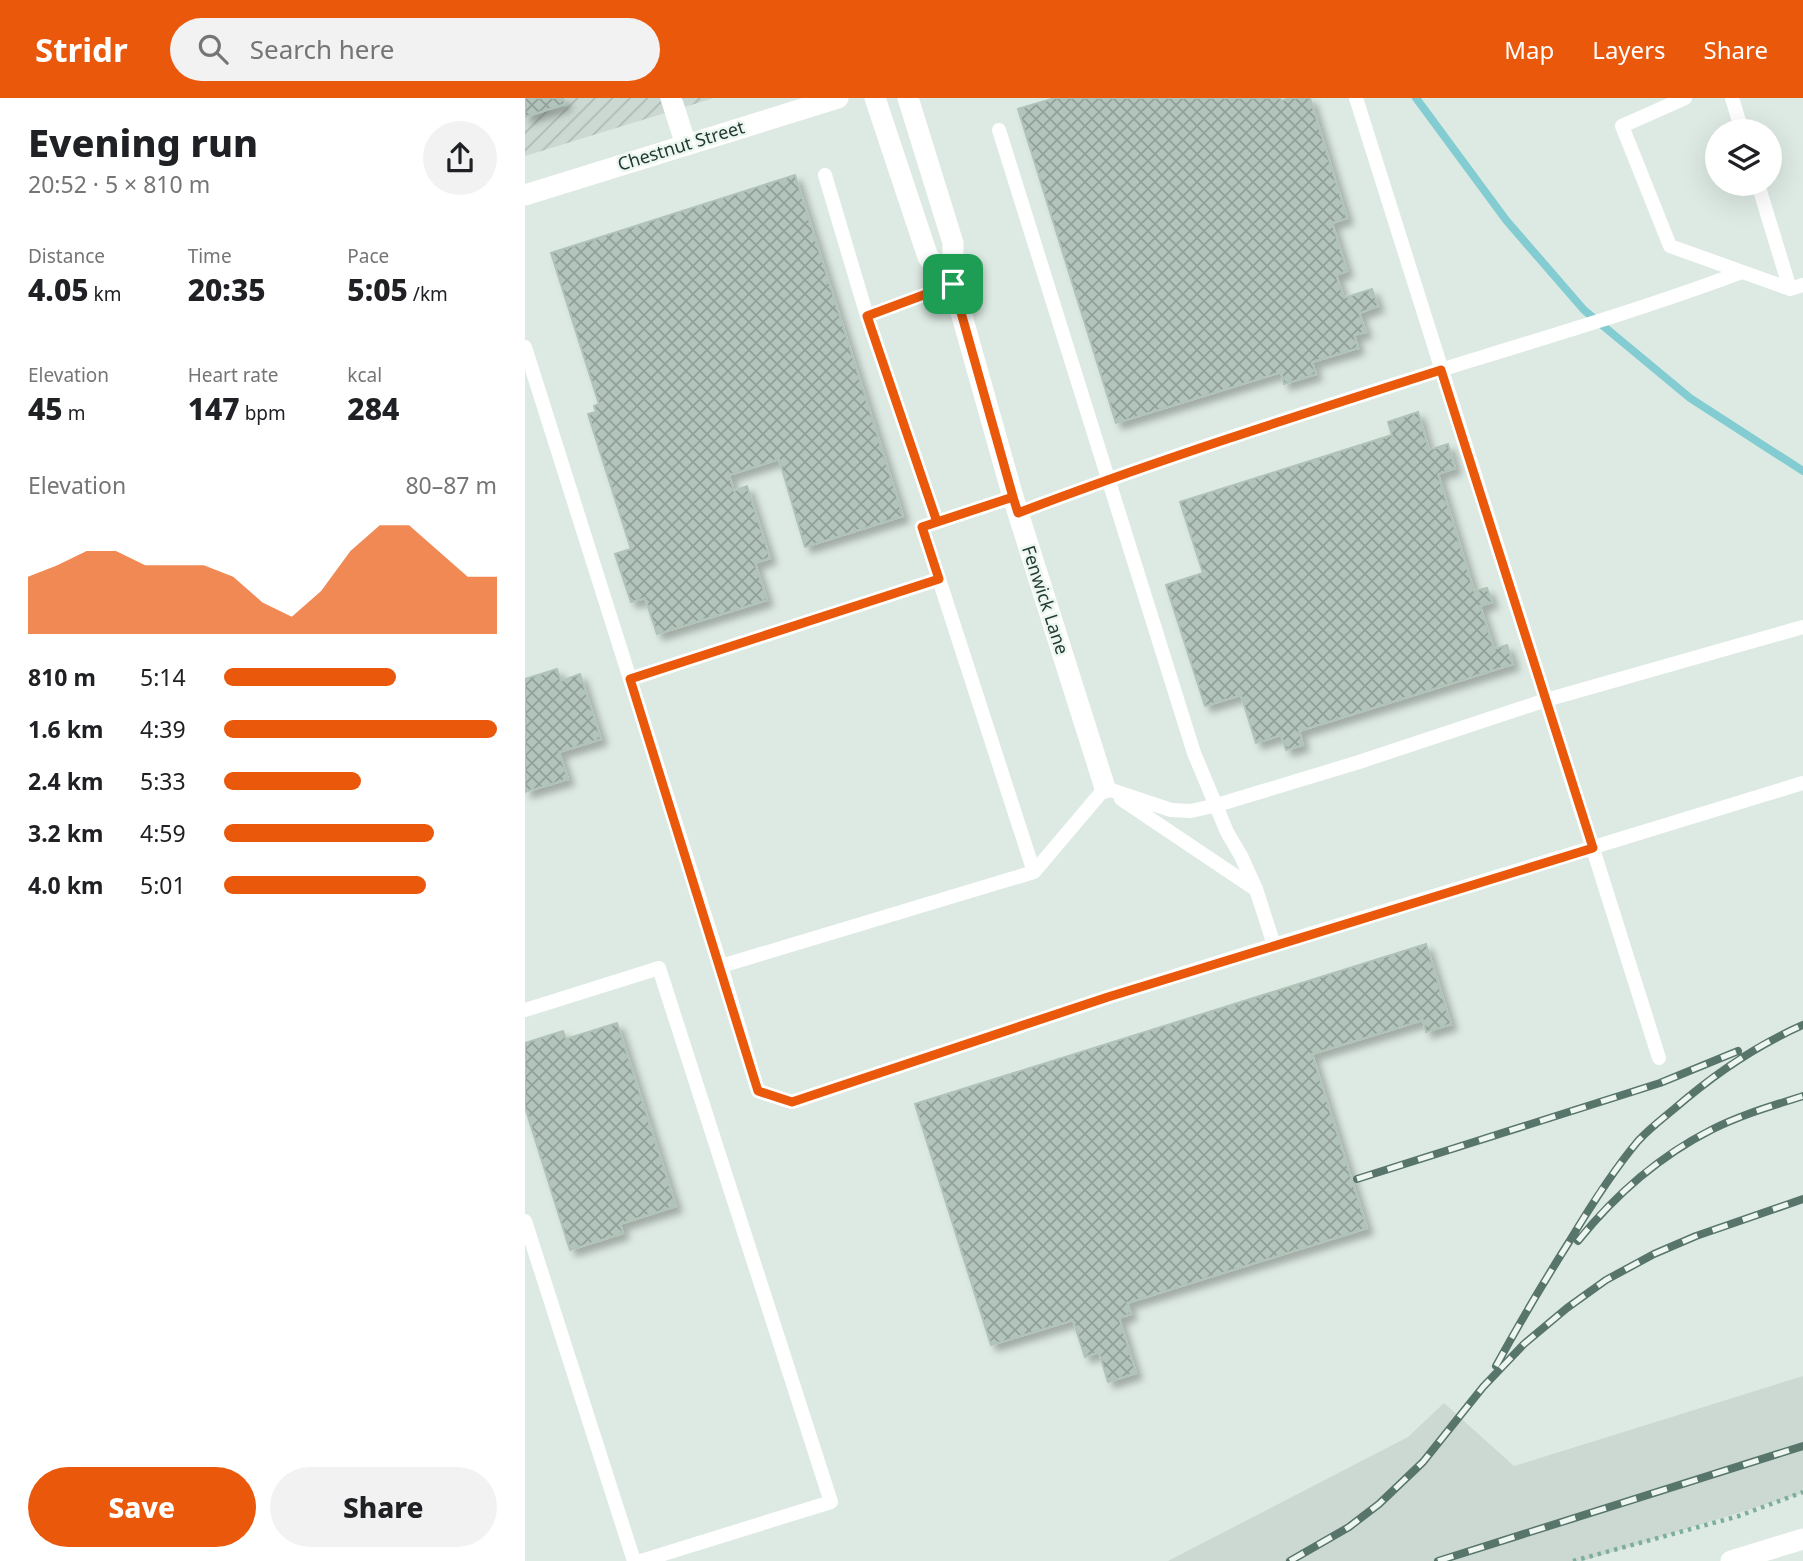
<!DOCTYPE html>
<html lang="en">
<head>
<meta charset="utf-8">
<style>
	:root { --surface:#fff; --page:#f2f2f2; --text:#202124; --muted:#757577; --accent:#ea580c }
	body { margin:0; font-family:"Noto Sans",sans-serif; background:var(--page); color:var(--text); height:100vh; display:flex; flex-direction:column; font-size:26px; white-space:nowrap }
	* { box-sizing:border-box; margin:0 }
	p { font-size:23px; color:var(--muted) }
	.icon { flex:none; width:38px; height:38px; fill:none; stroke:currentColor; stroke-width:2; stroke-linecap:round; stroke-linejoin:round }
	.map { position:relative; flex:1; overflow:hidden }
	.panel { display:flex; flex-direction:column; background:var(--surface); width:525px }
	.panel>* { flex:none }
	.buttons { position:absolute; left:1180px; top:21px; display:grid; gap:14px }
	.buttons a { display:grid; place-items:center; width:77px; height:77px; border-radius:50%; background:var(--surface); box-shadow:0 7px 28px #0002; font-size:35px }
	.pin { position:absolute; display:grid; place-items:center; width:60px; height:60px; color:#fff; margin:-30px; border-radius:14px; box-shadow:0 4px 10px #0006 }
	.round { display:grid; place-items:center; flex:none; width:74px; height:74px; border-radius:37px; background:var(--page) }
	.headline { display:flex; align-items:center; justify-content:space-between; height:119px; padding:0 28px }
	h1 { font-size:38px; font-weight:800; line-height:52px }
	.stats { display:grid; grid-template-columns:repeat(3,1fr); gap:10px; height:119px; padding:7px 28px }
	.stats div { display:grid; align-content:center }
	.stats b { font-size:30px; font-weight:800 }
	.stats small { font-size:19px; font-weight:400 }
	.stats p { font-size:19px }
	.chart { height:196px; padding:14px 28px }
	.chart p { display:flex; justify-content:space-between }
	.chart svg { width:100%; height:126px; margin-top:7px; fill:var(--accent); opacity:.7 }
	.button { display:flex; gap:14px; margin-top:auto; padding:14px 28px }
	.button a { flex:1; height:80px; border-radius:42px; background:var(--accent); color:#fff; font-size:28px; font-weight:800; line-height:80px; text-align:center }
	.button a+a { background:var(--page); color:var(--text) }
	ul { padding:0 28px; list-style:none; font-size:23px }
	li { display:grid; grid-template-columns:112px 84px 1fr; align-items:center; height:52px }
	li i { height:18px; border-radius:9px; background:var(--accent) }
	header { display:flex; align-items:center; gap:42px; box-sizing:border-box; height:98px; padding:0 35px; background:var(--accent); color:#fff }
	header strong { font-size:33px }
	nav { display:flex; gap:38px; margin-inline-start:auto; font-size:24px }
	.search { width:490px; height:63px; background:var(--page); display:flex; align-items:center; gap:18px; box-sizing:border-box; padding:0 24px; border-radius:38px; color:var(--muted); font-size:26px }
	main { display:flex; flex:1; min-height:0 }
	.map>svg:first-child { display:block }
</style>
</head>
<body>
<header>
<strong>Stridr</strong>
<div class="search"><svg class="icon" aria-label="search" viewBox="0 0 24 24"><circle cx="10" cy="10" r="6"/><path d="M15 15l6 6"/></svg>Search here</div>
<nav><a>Map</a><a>Layers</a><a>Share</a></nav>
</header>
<main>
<section class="panel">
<div class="headline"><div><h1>Evening run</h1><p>20:52 · 5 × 810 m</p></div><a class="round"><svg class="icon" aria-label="share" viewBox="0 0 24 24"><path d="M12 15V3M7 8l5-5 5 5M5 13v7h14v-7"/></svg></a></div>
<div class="stats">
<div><p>Distance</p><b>4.05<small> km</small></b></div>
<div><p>Time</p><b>20:35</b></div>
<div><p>Pace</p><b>5:05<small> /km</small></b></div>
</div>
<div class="stats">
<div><p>Elevation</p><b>45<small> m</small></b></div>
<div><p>Heart rate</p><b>147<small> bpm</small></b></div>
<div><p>kcal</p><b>284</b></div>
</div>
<div class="chart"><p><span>Elevation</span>80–87 m</p>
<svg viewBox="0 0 160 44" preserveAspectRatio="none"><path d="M0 44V24L10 20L20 15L30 15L40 20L50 20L60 20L70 24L80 33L90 38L100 29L110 15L120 6L130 6L140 15L150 24L160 24V44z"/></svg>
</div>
<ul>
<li><b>810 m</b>5:14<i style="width:63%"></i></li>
<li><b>1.6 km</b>4:39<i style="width:100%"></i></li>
<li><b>2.4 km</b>5:33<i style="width:50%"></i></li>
<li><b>3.2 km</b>4:59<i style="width:77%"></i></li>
<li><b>4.0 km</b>5:01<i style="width:74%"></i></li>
</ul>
<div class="button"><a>Save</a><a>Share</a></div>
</section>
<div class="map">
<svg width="1278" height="1463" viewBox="0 0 1278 1463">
	<defs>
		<pattern id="industrial-furrows" width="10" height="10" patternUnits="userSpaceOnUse" patternTransform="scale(1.75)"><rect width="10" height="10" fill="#cbd9d2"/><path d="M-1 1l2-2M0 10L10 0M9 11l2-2" fill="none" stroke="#aebbb5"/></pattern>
		<pattern id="building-cross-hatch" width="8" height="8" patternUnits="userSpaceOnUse" patternTransform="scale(1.75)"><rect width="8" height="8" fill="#b3c4bc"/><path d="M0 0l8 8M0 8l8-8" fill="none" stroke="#91a099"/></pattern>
		<filter id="shadow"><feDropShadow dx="6" dy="6" stdDeviation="3.5" flood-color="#0004"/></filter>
	</defs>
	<rect width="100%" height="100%" fill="#ddeae3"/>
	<path fill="#cbd9d2" d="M1278 1278V1395L1058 1463H643L883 1339 919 1305 989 1368Z"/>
	<path fill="url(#industrial-furrows)" d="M0 0H189L0 58Z"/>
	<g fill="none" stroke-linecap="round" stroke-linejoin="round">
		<path stroke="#82ccd2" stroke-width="8" d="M891 0 981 122 1059 212 1165 300 1278 373"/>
	</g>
	<path fill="url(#building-cross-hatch)" stroke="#b0c3b9" stroke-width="2" filter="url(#shadow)" d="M0 0H38L40 6 0 19Z
		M530 0H755L756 3 765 0H785L822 120 807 125 822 173 811 177 819 200 847 191 853 208 834 215 841 234 829 237 833 250 787 264 791 276 759 286 756 274 591 325 493 11Z
		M270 77 378 418 280 449 254 361 204 377 209 393 222 388 245 460 230 465 242 502 132 536 120 500 106 504 90 456 106 451 63 316 71 314 69 308 74 306 26 155Z
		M893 314 904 352 923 346 930 370 913 376 949 493 962 490 967 504 955 508 969 551 982 547 988 566 774 633 778 647 761 652 756 637 731 645 716 597 680 608 641 487 678 475 655 404 867 337 863 324Z
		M32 571 36 583 55 576 76 641 34 654 43 681 0 694V581Z
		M901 846 926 926 901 934 898 922 787 956 842 1130 602 1205 606 1216 594 1220 611 1275 583 1284 574 1254 560 1259 548 1222 466 1247 390 1006Z
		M92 925 151 1108 95 1126 98 1135 45 1152 0 1009V945L38 933 41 941Z"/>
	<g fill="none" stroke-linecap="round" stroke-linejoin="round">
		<path stroke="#7cae9b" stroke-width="4.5" stroke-dasharray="3.5 5" stroke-linecap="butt" d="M1048 1463 1214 1418 1278 1394"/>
		<path stroke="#fff" stroke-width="14" d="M831 0 1134 960
			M1160 0 1097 28 1145 148 1265 191 1278 187
			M1207 0 1217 33
			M474 32 669 655 702 734 716 758 731 791 749 847 1278 685
			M300 77 342 218 412 424
			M1233 86 1265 191
			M342 218 428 186
			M0 249 105 581
			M493 415C632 362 773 317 915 272 1016 241 1118 211 1217 174
			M414 481 105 581 196 868 509 774 397 429 488 399
			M580 690 646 712 666 713 692 707 834 664 1021 602 1278 529
			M596 701 730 791
			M509 774 580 690
			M196 868 233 993 267 1004 583 899 749 847
			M0 912 134 870 306 1404 116 1463
			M0 1123 109 1463"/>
		<path stroke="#fff" stroke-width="21" d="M146 0 161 47
			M350 0 403 159 428 186 488 399 580 690
			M383 0 428 145V186"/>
		<path stroke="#fff" stroke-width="21" d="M0 97 313 0
			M1206 1463 1278 1441"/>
		<g stroke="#58756b" stroke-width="8">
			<path id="rail" d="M832 1081 1135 985 1213 953
				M1053 1143C1090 1097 1133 1059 1186 1032 1215 1017 1247 1008 1278 998
				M971 1268C994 1226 1018 1185 1044 1144 1065 1109 1087 1074 1113 1043 1124 1031 1137 1021 1149 1011 1188 977 1230 948 1278 927
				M765 1463 824 1429 854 1406 898 1364 958 1289 999 1246 1042 1210 1081 1182 1129 1156 1171 1138 1278 1101
				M913 1463 1278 1348"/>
		</g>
		<use href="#rail" stroke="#edf6f1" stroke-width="5" stroke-dasharray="16" stroke-linecap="butt"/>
	</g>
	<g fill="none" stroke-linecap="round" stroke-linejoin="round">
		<g stroke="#fff" stroke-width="14">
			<path id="route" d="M428 186 488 399 397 429 414 481 105 581 233 993 267 1004 583 899 1068 750 916 272C774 317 632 362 493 415L488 399 412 424 342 218 428 186"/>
		</g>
		<use href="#route" stroke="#ea580c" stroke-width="9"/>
	</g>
	<g text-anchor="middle" stroke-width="5" stroke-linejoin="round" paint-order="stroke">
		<g font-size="18" fill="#1f3930" stroke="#edf6f1">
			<text transform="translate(156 48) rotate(-17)" y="6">Chestnut Street</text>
			<text transform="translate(520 502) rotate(72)" y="6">Fenwick Lane</text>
		</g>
	</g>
</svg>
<div class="buttons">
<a><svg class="icon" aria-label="layers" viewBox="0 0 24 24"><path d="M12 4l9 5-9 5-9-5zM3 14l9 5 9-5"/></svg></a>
</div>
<div class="pin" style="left:428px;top:186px;background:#1e9e55"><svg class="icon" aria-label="arrive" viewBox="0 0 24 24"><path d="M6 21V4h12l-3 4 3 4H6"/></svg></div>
</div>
</main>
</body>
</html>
